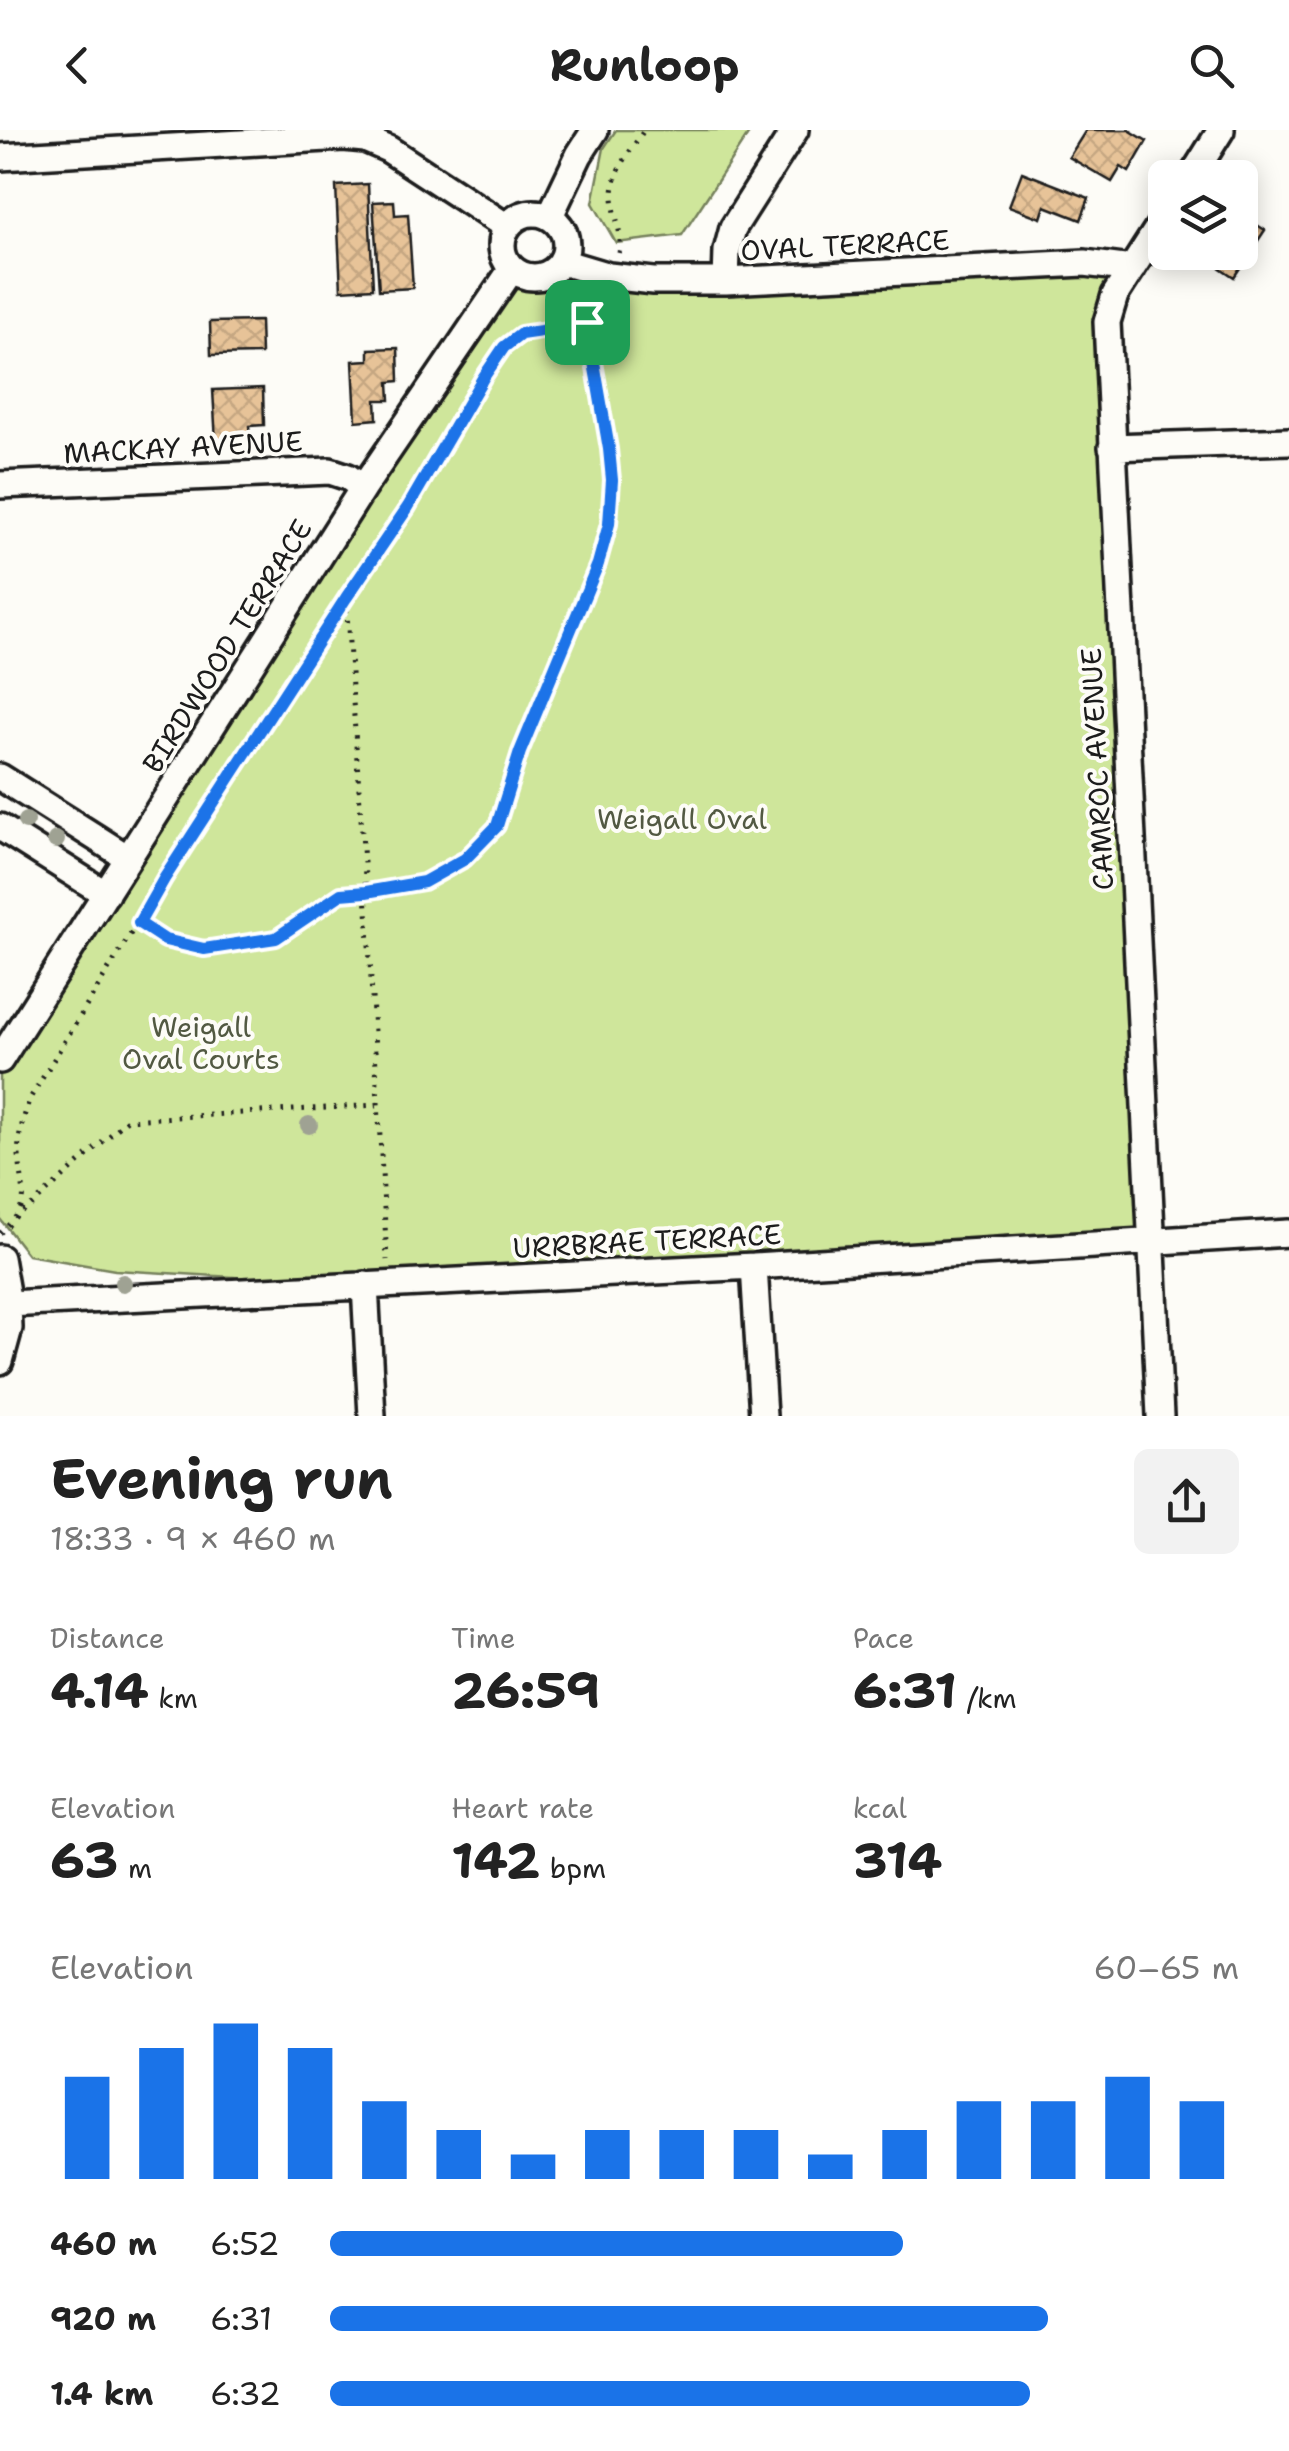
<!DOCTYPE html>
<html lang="en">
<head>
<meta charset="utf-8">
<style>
	:root { --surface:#fff; --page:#f2f2f2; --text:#222; --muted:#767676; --accent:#1a73e8 }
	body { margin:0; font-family:"Shantell Sans",sans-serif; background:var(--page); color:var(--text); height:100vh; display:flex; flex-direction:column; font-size:38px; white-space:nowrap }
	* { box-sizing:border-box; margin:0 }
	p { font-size:32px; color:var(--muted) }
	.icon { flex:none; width:55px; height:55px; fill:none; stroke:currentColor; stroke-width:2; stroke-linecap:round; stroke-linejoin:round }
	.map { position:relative; height:1286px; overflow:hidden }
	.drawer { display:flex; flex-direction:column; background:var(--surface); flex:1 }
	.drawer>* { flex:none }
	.tools { position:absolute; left:1148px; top:30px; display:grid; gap:20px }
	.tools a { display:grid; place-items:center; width:110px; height:110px; border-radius:15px; background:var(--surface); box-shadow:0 5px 25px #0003; font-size:50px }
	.pin { position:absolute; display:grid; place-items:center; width:85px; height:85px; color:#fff; margin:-42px; border-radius:20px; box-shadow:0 5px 15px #0006 }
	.round { display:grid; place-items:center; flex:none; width:105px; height:105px; border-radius:15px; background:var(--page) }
	.summary { display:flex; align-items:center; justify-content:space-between; height:170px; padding:0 50px }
	h1 { font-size:55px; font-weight:700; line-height:75px }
	.figures { display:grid; grid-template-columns:repeat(3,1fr); gap:15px; height:170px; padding:10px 50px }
	.figures div { display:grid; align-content:center }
	.figures b { font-size:50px; font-weight:700 }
	.figures small { font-size:28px; font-weight:400 }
	.figures p { font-size:28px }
	.chart { height:280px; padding:20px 50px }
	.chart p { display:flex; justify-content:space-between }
	.chart svg { width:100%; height:180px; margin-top:10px; stroke:var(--accent); stroke-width:6 }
	ul { padding:0 50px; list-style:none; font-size:32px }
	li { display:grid; grid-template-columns:160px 120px 1fr; align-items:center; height:75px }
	li i { height:25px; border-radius:12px; background:var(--accent) }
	header { display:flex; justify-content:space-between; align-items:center; height:130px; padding:0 50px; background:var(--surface); font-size:45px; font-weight:700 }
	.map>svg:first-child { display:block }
</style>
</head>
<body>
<header><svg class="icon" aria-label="back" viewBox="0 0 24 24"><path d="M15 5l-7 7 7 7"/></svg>Runloop<svg class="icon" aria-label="search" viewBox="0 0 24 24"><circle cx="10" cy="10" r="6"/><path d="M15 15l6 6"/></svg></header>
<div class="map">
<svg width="1289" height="1286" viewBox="0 0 1289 1286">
	<defs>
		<pattern id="building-cross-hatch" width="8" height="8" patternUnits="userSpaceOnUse" patternTransform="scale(2.5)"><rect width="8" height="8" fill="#e7c398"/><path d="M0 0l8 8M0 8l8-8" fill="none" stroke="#c6a782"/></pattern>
	</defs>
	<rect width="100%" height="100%" fill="#fdfcf7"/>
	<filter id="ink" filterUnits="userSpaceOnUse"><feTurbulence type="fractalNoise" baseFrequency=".01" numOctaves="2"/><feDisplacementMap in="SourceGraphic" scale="20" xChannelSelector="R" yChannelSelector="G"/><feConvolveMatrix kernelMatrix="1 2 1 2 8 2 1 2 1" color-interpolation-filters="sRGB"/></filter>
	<g filter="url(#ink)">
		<path fill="#cfe69b" stroke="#76815c" stroke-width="2.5" d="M616 0H751L682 105 616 113 593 73 604 18Z
			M562 132 653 151 1132 139 1107 192 1150 1112 365 1155 115 1140 28 1125 0 1089V930L512 139 540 146Z"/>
		<path fill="url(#building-cross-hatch)" stroke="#1c1c1c" stroke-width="2.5" d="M1086 0H1129L1147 11 1129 42 1121 37 1112 52 1069 27Z
			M1022 42 1089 68 1081 90 1045 76 1041 88 1009 76Z
			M368 54 373 158 341 160 336 56Z
			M394 71 395 85 408 84 413 158 379 160 373 72Z
			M1240 84 1265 100 1234 147 1201 125 1203 122H1240Z
			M260 191 261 224 211 225 210 192Z
			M398 218 399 251 389 252 390 270H376L377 289 356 291 353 231 369 230V219Z
			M263 258 264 295 249 296 250 310 216 312 213 260Z"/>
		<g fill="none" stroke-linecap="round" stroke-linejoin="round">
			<g stroke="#1c1c1c" stroke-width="32">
				<path id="minor" d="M0 27 344 7 365 9 388 19 507 97
					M1191 48 1221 0
					M502 115a32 32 0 1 1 64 0a32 32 0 1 1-64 0Z
					M550 86 579 25 595 0
					M562 132 609 146 653 151H726L1085 133 1132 139
					M726 151 727 121 733 98 795 0
					M1112 317 1289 311
					M0 355 330 341 348 347 363 358
					M0 647 128 728
					M0 697 106 764
					M0 930 363 358 512 139
					M0 1128 8 1174 9 1198 0 1231
					M754 1136 763 1286
					M365 1155 372 1286
					M8 1174 754 1136 1289 1103
					M1160 1286 1107 192 1115 165 1165 87"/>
			</g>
			<path stroke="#1c1c1c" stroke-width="5" stroke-dasharray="2.5 8" stroke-linecap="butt" d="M619 123C623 101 614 88 613 67 612 43 632 19 644 0
				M346 469 366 762 387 1130
				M139 793 165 810 204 819 276 808 341 764 366 762 424 752 465 729 497 696 520 622 598 434 609 395 612 350 609 319 587 192
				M22 1081 30 1077 127 990 377 975
				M0 1103C34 1073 22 1064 19 1025 17 1006 24 988 29 970L164 749 346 468 408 377 483 248 504 217 521 204 575 196 587 192 596 182 602 166"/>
			<use href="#minor" stroke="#fdfcf7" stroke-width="25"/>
		</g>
		<g fill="#9fa293">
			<circle cx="26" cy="691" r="9"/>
			<circle cx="56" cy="710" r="9"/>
			<circle cx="309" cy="995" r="9"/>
			<circle cx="123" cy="1153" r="9"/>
		</g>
	</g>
	<g fill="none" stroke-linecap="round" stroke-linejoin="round" filter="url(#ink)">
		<g stroke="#fff" stroke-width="20">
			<path id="route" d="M587 192 609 319 612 350 609 394 598 434 520 622 497 696 465 729 424 752 366 762 341 764 276 808 204 819 165 810 139 793 164 749 346 468 408 377 483 248 504 217 521 204 575 196Z"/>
		</g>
		<use href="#route" stroke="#1a73e8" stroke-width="12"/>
	</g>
	<g text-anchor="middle" stroke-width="8" stroke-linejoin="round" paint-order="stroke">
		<g font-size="28" fill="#1c1c1c" stroke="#fdfcf7">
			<text transform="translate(845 115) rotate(-3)" y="10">OVAL TERRACE</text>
			<text transform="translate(183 317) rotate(-3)" y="10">MACKAY AVENUE</text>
			<text transform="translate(227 516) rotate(-58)" y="10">BIRDWOOD TERRACE</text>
			<text transform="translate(1097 639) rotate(-93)" y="10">CAMROC AVENUE</text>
			<text transform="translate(647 1111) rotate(-3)" y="10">URRBRAE TERRACE</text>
		</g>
		<g font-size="28" fill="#525942" stroke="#fdfcf7">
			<text x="682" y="699">Weigall Oval</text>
			<text x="201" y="907">Weigall<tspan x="201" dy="32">Oval Courts</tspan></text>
		</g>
	</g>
</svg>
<div class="tools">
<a><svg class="icon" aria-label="layers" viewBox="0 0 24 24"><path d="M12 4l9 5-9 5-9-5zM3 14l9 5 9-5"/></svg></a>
</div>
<div class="pin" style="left:587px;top:192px;background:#1e9e55"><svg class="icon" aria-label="arrive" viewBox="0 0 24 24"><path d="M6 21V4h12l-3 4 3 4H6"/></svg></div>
</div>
<section class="drawer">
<div class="summary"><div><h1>Evening run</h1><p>18:33 · 9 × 460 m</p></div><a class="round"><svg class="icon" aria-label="share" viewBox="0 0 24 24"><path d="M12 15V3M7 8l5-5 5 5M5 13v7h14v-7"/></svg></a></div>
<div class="figures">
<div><p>Distance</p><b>4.14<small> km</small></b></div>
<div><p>Time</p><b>26:59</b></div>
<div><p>Pace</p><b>6:31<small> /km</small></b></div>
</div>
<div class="figures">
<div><p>Elevation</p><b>63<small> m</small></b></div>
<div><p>Heart rate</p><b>142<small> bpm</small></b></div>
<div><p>kcal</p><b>314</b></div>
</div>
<div class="chart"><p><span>Elevation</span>60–65 m</p>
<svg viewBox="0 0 160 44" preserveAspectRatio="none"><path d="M5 44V19M15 44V12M25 44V6M35 44V12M45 44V25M55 44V32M65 44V38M75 44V32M85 44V32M95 44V32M105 44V38M115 44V32M125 44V25M135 44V25M145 44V19M155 44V25"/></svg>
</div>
<ul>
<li><b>460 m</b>6:52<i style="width:63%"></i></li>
<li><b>920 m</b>6:31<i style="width:79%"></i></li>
<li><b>1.4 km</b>6:32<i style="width:77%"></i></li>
</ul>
</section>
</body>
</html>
